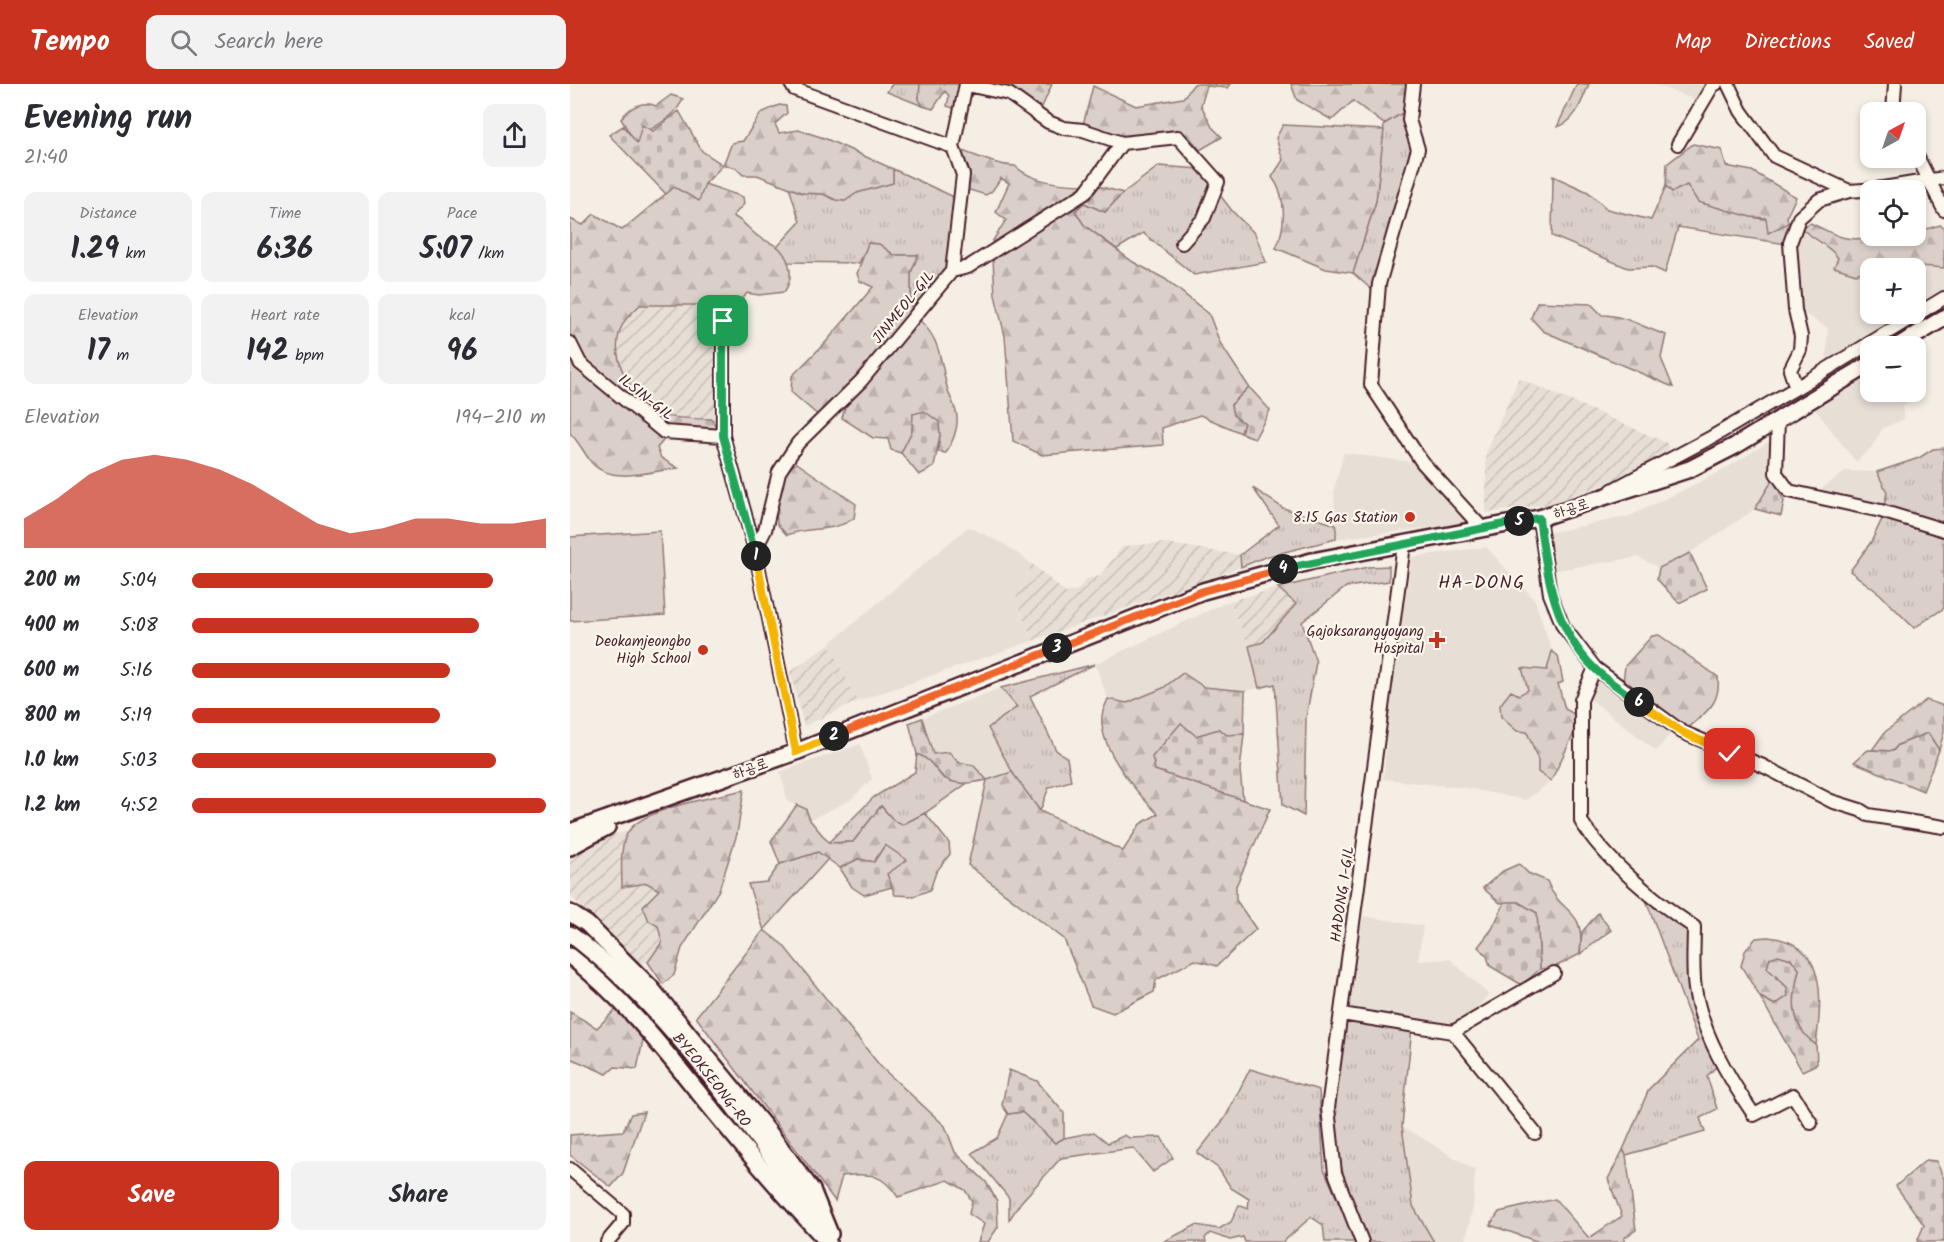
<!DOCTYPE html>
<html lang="en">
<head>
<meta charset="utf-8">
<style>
	:root { --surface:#fff; --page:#f2f2f3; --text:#2b2b33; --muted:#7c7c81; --accent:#c8321e }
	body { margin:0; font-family:Kalam,"Poor Story",sans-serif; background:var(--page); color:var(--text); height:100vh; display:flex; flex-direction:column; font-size:22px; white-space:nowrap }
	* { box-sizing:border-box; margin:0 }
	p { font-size:20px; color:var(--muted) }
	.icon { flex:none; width:33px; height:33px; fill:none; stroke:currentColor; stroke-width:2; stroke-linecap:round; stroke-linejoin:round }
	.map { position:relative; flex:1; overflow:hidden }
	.side { display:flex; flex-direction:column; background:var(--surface); width:570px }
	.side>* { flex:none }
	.needle { width:39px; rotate:40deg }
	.tools { position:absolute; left:1290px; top:18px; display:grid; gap:12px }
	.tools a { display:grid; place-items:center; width:66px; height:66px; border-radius:12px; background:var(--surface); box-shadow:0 3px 9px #0003; font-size:30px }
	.pin { position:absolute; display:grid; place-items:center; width:51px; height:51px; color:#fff; margin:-26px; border-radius:12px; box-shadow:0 3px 9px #0006 }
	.km { position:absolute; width:30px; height:30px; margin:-15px; border-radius:50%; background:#222; color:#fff; font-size:16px; line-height:30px; text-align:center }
	.round { display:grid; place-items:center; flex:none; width:63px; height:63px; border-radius:12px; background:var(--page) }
	.summary { display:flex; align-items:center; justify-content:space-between; height:102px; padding:0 24px }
	h1 { font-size:33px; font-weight:600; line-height:45px }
	.stats { display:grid; grid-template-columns:repeat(3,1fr); gap:9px; height:102px; padding:6px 24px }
	.stats div { display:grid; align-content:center; border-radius:12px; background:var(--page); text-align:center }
	.stats b { font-size:30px; font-weight:600 }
	.stats small { font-size:16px; font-weight:400 }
	.stats p { font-size:16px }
	.chart { height:168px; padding:12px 24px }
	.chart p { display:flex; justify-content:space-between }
	.chart svg { width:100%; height:108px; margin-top:6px; fill:var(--accent); opacity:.7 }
	.action { display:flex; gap:12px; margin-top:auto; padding:12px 24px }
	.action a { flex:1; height:69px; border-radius:12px; background:var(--accent); color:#fff; font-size:24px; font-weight:600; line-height:69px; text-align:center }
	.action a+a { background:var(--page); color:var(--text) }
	ul { padding:0 24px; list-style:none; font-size:20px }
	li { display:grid; grid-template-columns:96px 72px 1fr; align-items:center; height:45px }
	li i { height:15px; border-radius:8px; background:var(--accent) }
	header { display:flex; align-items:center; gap:36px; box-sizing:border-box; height:84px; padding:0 30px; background:var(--accent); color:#fff }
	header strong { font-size:28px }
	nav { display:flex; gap:33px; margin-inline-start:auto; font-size:21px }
	.search { width:420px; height:54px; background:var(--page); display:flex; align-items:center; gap:15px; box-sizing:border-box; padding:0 21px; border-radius:12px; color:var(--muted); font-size:22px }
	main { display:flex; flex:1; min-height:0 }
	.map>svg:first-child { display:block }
</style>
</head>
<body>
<header>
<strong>Tempo</strong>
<div class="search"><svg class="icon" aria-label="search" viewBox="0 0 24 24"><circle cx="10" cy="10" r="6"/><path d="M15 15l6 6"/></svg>Search here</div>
<nav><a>Map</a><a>Directions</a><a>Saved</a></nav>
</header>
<main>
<section class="side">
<div class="summary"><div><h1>Evening run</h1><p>21:40</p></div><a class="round"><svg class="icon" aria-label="share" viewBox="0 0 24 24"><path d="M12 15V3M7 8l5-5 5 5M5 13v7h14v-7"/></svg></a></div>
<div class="stats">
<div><p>Distance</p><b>1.29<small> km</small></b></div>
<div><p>Time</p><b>6:36</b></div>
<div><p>Pace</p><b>5:07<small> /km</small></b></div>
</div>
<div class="stats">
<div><p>Elevation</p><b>17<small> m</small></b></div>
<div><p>Heart rate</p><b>142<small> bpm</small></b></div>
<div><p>kcal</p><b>96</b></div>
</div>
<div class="chart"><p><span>Elevation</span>194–210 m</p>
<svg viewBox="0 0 160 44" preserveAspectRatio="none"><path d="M0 44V32L10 24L20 14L30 8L40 6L50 8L60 12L70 18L80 26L90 34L100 38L110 36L120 32L130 32L140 34L150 34L160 32V44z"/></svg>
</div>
<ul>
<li><b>200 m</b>5:04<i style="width:85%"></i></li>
<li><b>400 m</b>5:08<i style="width:81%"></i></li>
<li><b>600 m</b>5:16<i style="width:73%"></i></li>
<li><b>800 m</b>5:19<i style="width:70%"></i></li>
<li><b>1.0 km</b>5:03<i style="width:86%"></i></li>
<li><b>1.2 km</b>4:52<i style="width:100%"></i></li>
</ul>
<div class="action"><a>Save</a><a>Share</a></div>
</section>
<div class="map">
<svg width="1374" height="1158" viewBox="0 0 1374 1158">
	<defs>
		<pattern id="industrial-furrows" width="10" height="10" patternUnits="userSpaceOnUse" patternTransform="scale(1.5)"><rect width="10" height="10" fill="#e7dfd6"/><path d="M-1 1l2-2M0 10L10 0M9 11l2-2" fill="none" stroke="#c8bfb8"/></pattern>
		<pattern id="grass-tufts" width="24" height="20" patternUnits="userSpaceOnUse" patternTransform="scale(1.5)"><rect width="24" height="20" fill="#dbd0c9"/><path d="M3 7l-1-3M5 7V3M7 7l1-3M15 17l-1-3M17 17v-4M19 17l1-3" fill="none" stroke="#bdb2ad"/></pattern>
		<pattern id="forest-firs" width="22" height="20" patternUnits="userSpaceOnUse" patternTransform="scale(1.5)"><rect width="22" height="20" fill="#dbd0c9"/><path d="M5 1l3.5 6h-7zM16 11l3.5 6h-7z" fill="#bdb2ad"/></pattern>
		<pattern id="cemetery-stones" width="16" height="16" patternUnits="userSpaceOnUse" patternTransform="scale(1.5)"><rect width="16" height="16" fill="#dbd0c9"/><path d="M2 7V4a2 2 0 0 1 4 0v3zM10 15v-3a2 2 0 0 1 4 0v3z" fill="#bdb2ad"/></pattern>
	</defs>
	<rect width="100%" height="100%" fill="#f4eee4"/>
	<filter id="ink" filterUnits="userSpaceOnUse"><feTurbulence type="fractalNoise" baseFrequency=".0167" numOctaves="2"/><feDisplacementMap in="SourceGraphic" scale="12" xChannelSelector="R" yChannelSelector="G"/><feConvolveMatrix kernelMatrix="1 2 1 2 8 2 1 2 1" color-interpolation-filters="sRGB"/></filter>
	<g filter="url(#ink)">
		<path fill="#e7dfd6" d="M1084 0H1146L1128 17Z
			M1231 144 1249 160 1263 166 1268 174 1264 182 1286 190 1303 183 1304 184H1300V230H1343L1256 281 1258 244 1230 227 1224 155Z
			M1328 180 1374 184V206L1364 216 1346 228V184H1319Z
			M1300 292V308H1338L1345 315 1332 323 1334 335 1313 344 1301 364 1286 378 1245 325Z
			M1200 357 1203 395 1185 425 1120 469 1089 484 1068 473 982 487 978 449 1060 432 1150 388Z
			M774 369 849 379 901 438 766 455 764 405Z
			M1276 387 1307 388 1317 408 1314 423 1247 408Z
			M398 443 434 460 462 480 446 514 462 557 288 617 259 560Z
			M916 463 965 516 982 567 977 586 949 611 931 633 947 647 957 648 968 676V688L981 697 956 716 896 704 813 695 826 571 842 473Z
			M659 517 679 562 689 604 675 607 633 603 613 589 593 604 557 619 538 615 525 580Z
			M1028 594 1103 647 1086 667 1018 613Z
			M431 604 447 623 418 644 442 688 417 696 403 681 388 678 379 669 363 670 352 634Z
			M290 660 302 695 280 716 240 736 236 725 218 718 210 688Z
			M793 832 853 842 848 877 880 875 919 911 895 938 883 944 776 927Z
			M832 1042 905 1086 903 1124 895 1158H864L843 1122Z"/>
		<path fill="url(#industrial-furrows)" d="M113 220 146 221 150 234 147 345 142 335 93 333 66 308 52 291 46 262 54 238 70 221Z
			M949 294 1097 359 1099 369 1036 400 980 420 916 429V369Z
			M593 459 670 471 671 483 462 557 446 514 462 480 496 509 508 506 516 495 530 492 553 462Z
			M708 504 726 520 693 558 679 562 659 517Z
			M259 560 288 617 234 642 220 588Z
			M57 748 51 780 53 803 77 799 89 806 88 841 92 857 78 878 66 880 0 811V771L29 753Z"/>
		<path fill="url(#grass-tufts)" stroke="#92787a" stroke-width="1.5" d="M322 0H350L349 14 353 22 317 8Z
			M1007 0H1019C1012 16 1006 38 987 43Z
			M834 28 842 65 802 206 783 189 806 117 814 40Z
			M589 82 630 85 663 128 685 150 696 178 624 191 573 149 547 165 514 141 505 127 514 119 535 128 553 109Z
			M323 85 384 113 376 185 341 229V189L348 171H324L309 160 299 159 289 179 217 178 207 163 230 138 219 103 232 109 253 110 266 116 275 117 286 109 323 99Z
			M983 92 1018 108 1037 125 1081 136 1096 102 1102 108 1117 101 1181 133 1218 139 1224 134 1216 160 1108 143 1095 189 1082 183 1058 184 982 152Z
			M1374 364V441L1314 423 1317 408 1307 388 1349 374 1363 365Z
			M683 404 713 424 766 441V455L695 473 671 483 670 471 709 441Z
			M1314 431 1374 450V524L1344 544 1310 510 1280 487 1301 458Z
			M819 482V497L776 503 732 538 746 578 736 634 734 732 713 721 705 600 689 604 679 562 693 558 726 520 708 504 798 483Z
			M525 580 460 612 486 666 497 674 501 697 479 703 470 727 449 700 418 644 447 623 431 604Z
			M347 670 357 674 373 694 396 700 355 729 332 741 324 737 311 722 283 758 258 759 304 713 345 688Z
			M248 768 258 775 194 846 178 800 197 798 210 780Z
			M1076 816 1119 847V905L1149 980 1137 992 1147 1025 1130 1034 1135 1048 1056 1071 1053 1066 1079 1005 1128 956Z
			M776 927 843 934 832 1042 843 1122 864 1158H799C779 1117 765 1075 764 1029 763 1000 773 956 776 927Z
			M680 985 749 1006 754 1085 786 1158H755L753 1141 741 1133 713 1158H675L673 1153 660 1156 640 1149 635 1154 636 1158H593L626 1141 649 1145 661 1138 669 1121 678 1125 679 1115 661 1104 648 1084 627 1069 655 1034Z
			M452 1028 485 1059 494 1054 524 1048 538 1059 555 1051 559 1054 591 1053 603 1074 583 1088 563 1064 491 1074 451 1118 439 1136V1114L402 1069 427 1054 438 1030Z"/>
		<path fill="url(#forest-firs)" stroke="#92787a" stroke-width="1.5" d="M350 0H393L386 25 377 22 379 12 375 7 363 25 353 22 349 15Z
			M407 0H482L472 23Z
			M624 0H660L657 4 637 2 631 21 642 43 652 53 630 66C605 30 590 56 554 53 541 51 526 45 513 41L523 2 566 22 613 14Z
			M721 0H838L834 28 814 40 783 17 762 36 727 16Z
			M101 11 113 15C101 41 76 42 66 60L51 35C59 23 73 16 86 22Z
			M209 21 216 22 217 29 205 40 209 49 229 46 254 54 323 85V99L287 109 275 117 266 116 253 110 233 109 187 91H173L166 84 153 81 162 59 173 57 191 29Z
			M713 41 814 46 806 117 783 189 756 185 706 164C716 142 717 113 702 93L713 76 706 54Z
			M1123 60 1152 66 1156 82 1182 87 1226 113 1217 132 1218 139 1198 149 1196 134 1181 133 1128 118 1117 101 1102 108 1096 102 1097 80Z
			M389 66C408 72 425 81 445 82 462 98 489 100 511 101L520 95 525 101 517 116 505 127 514 141 563 178 595 195 639 230 650 259 679 303 661 321 663 331 674 339 671 349 630 331 592 344 593 361 472 371 443 357 435 252 425 211 422 158 436 136 426 128 439 99 431 94 422 107 416 111 396 105Z
			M135 100 173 113 174 120 163 132C175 138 180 147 189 153 195 157 204 159 210 165 221 177 224 195 214 208L189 211 177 209 161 231 150 234 146 221H70C65 226 58 232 54 238 35 271 61 315 92 331 96 334 134 335 142 335L147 345 136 347 103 345 87 364 91 374 108 384C82 387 42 401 22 379 14 369 9 358 0 349V135L13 141 24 130 52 146 104 103Z
			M1240 139C1266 150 1268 157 1298 154L1300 150 1346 152V148L1370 141 1374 143V184L1328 180 1319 184H1302L1286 190 1264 183 1268 174C1261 163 1243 155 1231 144Z
			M298 159 309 160 324 171H348L341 189V229C372 252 369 273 378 307 381 316 387 325 387 334 388 347 382 358 376 369L368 368 370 351 343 330 342 347 331 369 321 366 318 355 303 354 272 334 276 320 267 312 250 333 221 308 222 292 256 258 303 203 290 197 287 190Z
			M967 218 1021 220 1032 231C1055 231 1074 244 1096 251L1091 274 1103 303 973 247 961 234Z
			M227 379 286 420 284 434C264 449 239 442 217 451L207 440 206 420 215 387Z
			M1089 551 1148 593C1151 620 1136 628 1117 645L1053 598 1055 582 1082 552Z
			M982 567 988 572 993 598 988 600 995 625 1004 630 1006 645 981 697 968 688V676L957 648 947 647 931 633 930 621 941 607 949 611 958 606 952 584 977 586Z
			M613 589 634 603 675 607 674 650 657 651 649 645 626 652 585 686 700 725 666 802V816L686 845 647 882 625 876 586 896 584 908 543 929 521 921 494 855 398 781 417 696 442 688 470 727 553 767 570 740 588 730C567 709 529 665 532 633 532 627 536 620 538 615L557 619 593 604Z
			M1356 616 1374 622V648L1369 666 1358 649 1328 661 1323 667 1302 666 1315 648Z
			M174 706 167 750 149 806 112 864 104 891 93 900 78 878 92 858 88 842 79 837 73 822 89 806 77 799 52 803C52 787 49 762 58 748 72 724 147 713 174 706Z
			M227 721 236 725 240 736 259 759 283 758 311 722 324 737 332 741 355 729 379 759 380 770 366 788 360 806 344 812 325 811 317 791 315 761 304 778 288 775 270 784 248 768 210 780 201 757Z
			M949 780 958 789 977 797C990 833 1016 820 1010 870L985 883 970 885 967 829 948 818 930 819 913 804 933 787Z
			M194 846 213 861 311 983 375 1042 385 1068 416 1098 427 1117 428 1143 418 1158H408L414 1140 399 1130 402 1117 395 1106 378 1096 328 1113C312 1089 299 1089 272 1092L265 1117 126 933Z
			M1198 853C1258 859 1252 914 1246 961 1219 941 1222 915 1229 885 1221 875 1213 869 1200 874L1206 894 1217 903 1218 912 1205 921 1190 913 1171 882 1175 867 1186 854Z
			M49 922 64 938 73 956 67 985 45 983 37 990 0 974V928L27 944Z
			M74 1028 53 1089 41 1103 0 1071V1051L53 1047 61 1030Z
			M1053 1066 1056 1071 1066 1146 1054 1154V1158H969L920 1141 929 1128 985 1115 1019 1154 1052 1132 1038 1095Z"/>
		<path fill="url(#cemetery-stones)" stroke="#92787a" stroke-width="1.5" d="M109 27 132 67 153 81 135 100 129 117 104 103 96 110 39 51 53 42 67 59 72 41 83 47Z
			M525 101 553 109 535 128 514 119Z
			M679 303 700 326 685 354 671 349 674 339 663 331 661 321Z
			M354 327 369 338 370 351 364 383 349 391 331 369 342 347 343 330Z
			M1203 395 1214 417 1211 432 1185 425Z
			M1120 469 1137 505 1109 519 1087 495 1089 484Z
			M352 634 363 670 379 668 388 678 403 681 417 696C403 699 382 703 371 691 363 682 359 674 347 670L339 639Z
			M611 639 626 652 649 645 657 651 674 650 670 686 673 716 585 686 582 673Z
			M1358 649 1369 666 1353 707 1284 678 1298 666 1323 667 1328 661Z
			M315 761 337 776 317 790 322 803 294 811 282 803 270 784 288 775 304 778Z
			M935 818H948L967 829 970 885 952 901 920 882 917 872 908 863 922 845Z
			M1028 829 1041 846 1010 870 1012 848Z
			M1208 871 1221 875 1229 885C1222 915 1219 941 1246 961L1247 980 1232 987 1190 913 1205 921 1218 912 1217 903 1197 884 1200 874Z
			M439 986 467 997 494 1029V1054L485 1059 452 1028 438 1030 432 1021Z
			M1356 1076 1366 1077 1374 1095V1158H1347L1354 1141 1326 1102Z"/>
		<path fill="#dbd0c9" stroke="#92787a" stroke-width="1.5" d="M90 447 95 531 0 537V453Z"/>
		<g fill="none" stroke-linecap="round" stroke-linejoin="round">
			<g stroke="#4a1f2b" stroke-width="16">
				<path id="minor" d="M843 0 839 36 848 65 809 200 801 301 852 378 911 443
					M1158 0 1171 27 1204 72 1279 107 1307 105 1374 94
					M397 1 439 10 478 38 494 44 513 46 552 59
					M1323 28 1325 0
					M1108 60 1143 1 1146 0
					M383 63 396 0
					M1346 70 1374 126
					M382 187 398 183 515 109 552 59 608 53 648 98 634 134 612 159
					M153 237V352
					M0 259 10 279 94 348 153 352 185 466 226 668
					M1226 304 1374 214
					M1208 336 1206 389 1219 407 1311 427 1374 446
					M1042 406 1142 353 1226 304 1220 286 1230 266 1231 252 1225 226 1220 159 1229 134 1249 116 1279 107
					M969 434 980 510 993 542 1025 584 1112 648 1193 682 1261 717 1290 726 1298 731 1374 743
					M185 466 195 446 209 388 228 359 291 297 382 187 393 91 383 63 224 5 221 0
					M1025 584 1011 616V737C1035 776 1086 818 1124 843 1124 863 1122 885 1125 905 1132 950 1159 994 1184 1031L1223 1011 1241 1039
					M772 930 883 948 965 1049
					M883 948 984 889
					M0 1085 53 1130V1139L37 1158
					M792 1158 765 1089 758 1024 834 461"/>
			</g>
			<g stroke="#4a1f2b" stroke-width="20">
				<g id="major">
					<path d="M1328 262 1374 234"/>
					<path d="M0 748 226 668 633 507 742 477 969 434 1120 385 1165 362 1300 280"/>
					<path d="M0 763 37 743"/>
					<path d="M0 829 17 840 80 903 198 1047 242 1106 260 1150"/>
					<path id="s1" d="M0 850C100 925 172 1036 247 1134"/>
					<path d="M0 872C54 914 94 966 137 1019 176 1067 215 1113 258 1158"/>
				</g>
			</g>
			<use href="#minor" stroke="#fbf7ec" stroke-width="12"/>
			<use href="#major" stroke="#fbf7ec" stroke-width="15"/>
		</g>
	</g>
	<g fill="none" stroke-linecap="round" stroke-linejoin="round" filter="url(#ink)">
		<g stroke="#fff" stroke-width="12">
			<path id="split-1" d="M153 237V352L186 472"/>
		</g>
		<g stroke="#fff" stroke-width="12">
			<path id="split-2" d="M186 472 226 668 264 652"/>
		</g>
		<g stroke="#fff" stroke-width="12">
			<path id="split-3" d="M264 652 487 564"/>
		</g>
		<g stroke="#fff" stroke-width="12">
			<path id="split-4" d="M487 564 633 507 713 485"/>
		</g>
		<g stroke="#fff" stroke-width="12">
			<path id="split-5" d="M713 485 949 437"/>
		</g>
		<g stroke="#fff" stroke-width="12">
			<path id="split-6" d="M949 437 969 434C977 489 982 542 1024 584 1037 597 1054 607 1069 618"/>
		</g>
		<g stroke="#fff" stroke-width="12">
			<path id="split-7" d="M1069 618 1112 648 1160 670"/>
		</g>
		<use href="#split-1" stroke="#22a559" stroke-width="8"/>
		<use href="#split-2" stroke="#f5b400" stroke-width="8"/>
		<use href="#split-3" stroke="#f0652b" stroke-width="8"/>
		<use href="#split-4" stroke="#f0652b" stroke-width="8"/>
		<use href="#split-5" stroke="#22a559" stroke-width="8"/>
		<use href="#split-6" stroke="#22a559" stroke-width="8"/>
		<use href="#split-7" stroke="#f5b400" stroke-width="8"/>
	</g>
	<g fill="#c8321e" stroke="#fbf7ec" stroke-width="2">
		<circle cx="840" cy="433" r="6"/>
		<path d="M864 547h6v6h6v6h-6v6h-6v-6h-6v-6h6z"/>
		<circle cx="133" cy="566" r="6"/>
	</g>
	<g text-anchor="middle" stroke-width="4.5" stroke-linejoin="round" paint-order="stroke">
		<g font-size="15" fill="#4a1f2b" stroke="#fbf7ec">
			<text transform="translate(333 223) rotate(-51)" y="5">JINMEOL-GIL</text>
			<text transform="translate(76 313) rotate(38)" y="5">ILSIN-GIL</text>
			<text transform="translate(1001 424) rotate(-18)" y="5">하공로</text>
			<text transform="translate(180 684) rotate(-20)" y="5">하공로</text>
			<text transform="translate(772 810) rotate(-82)" y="5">HADONG 1-GIL</text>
			<text dy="5" stroke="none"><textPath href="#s1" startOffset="204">BYEOKSEONG-RO</textPath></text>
		</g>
		<g font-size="15" fill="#4a1f2b" stroke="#fbf7ec" text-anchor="end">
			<text x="828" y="438">8.15 Gas Station</text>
			<text x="854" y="552">Gajoksarangyoyang<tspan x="854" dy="17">Hospital</tspan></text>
			<text x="121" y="562">Deokamjeongbo<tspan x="121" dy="17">High School</tspan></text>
		</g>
		<g font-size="18" letter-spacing="1.5" fill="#4a1f2b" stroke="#fbf7ec">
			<text x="912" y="504">HA-DONG</text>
		</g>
	</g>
</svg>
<div class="tools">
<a><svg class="needle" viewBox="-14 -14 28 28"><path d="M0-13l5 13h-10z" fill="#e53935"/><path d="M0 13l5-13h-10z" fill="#7c7c81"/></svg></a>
<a><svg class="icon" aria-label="locate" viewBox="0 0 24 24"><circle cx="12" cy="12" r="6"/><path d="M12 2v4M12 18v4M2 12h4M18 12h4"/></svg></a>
<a>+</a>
<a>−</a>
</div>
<div class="pin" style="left:153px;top:237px;background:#1e9e55"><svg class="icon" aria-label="arrive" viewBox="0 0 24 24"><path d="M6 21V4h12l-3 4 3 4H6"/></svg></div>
<div class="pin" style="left:1160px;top:670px;background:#d93025"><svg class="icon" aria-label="check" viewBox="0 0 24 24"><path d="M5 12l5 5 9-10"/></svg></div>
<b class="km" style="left:186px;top:472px">1</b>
<b class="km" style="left:264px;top:652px">2</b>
<b class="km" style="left:487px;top:564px">3</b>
<b class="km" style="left:713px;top:485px">4</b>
<b class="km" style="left:949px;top:437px">5</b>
<b class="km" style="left:1069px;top:618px">6</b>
</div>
</main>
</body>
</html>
